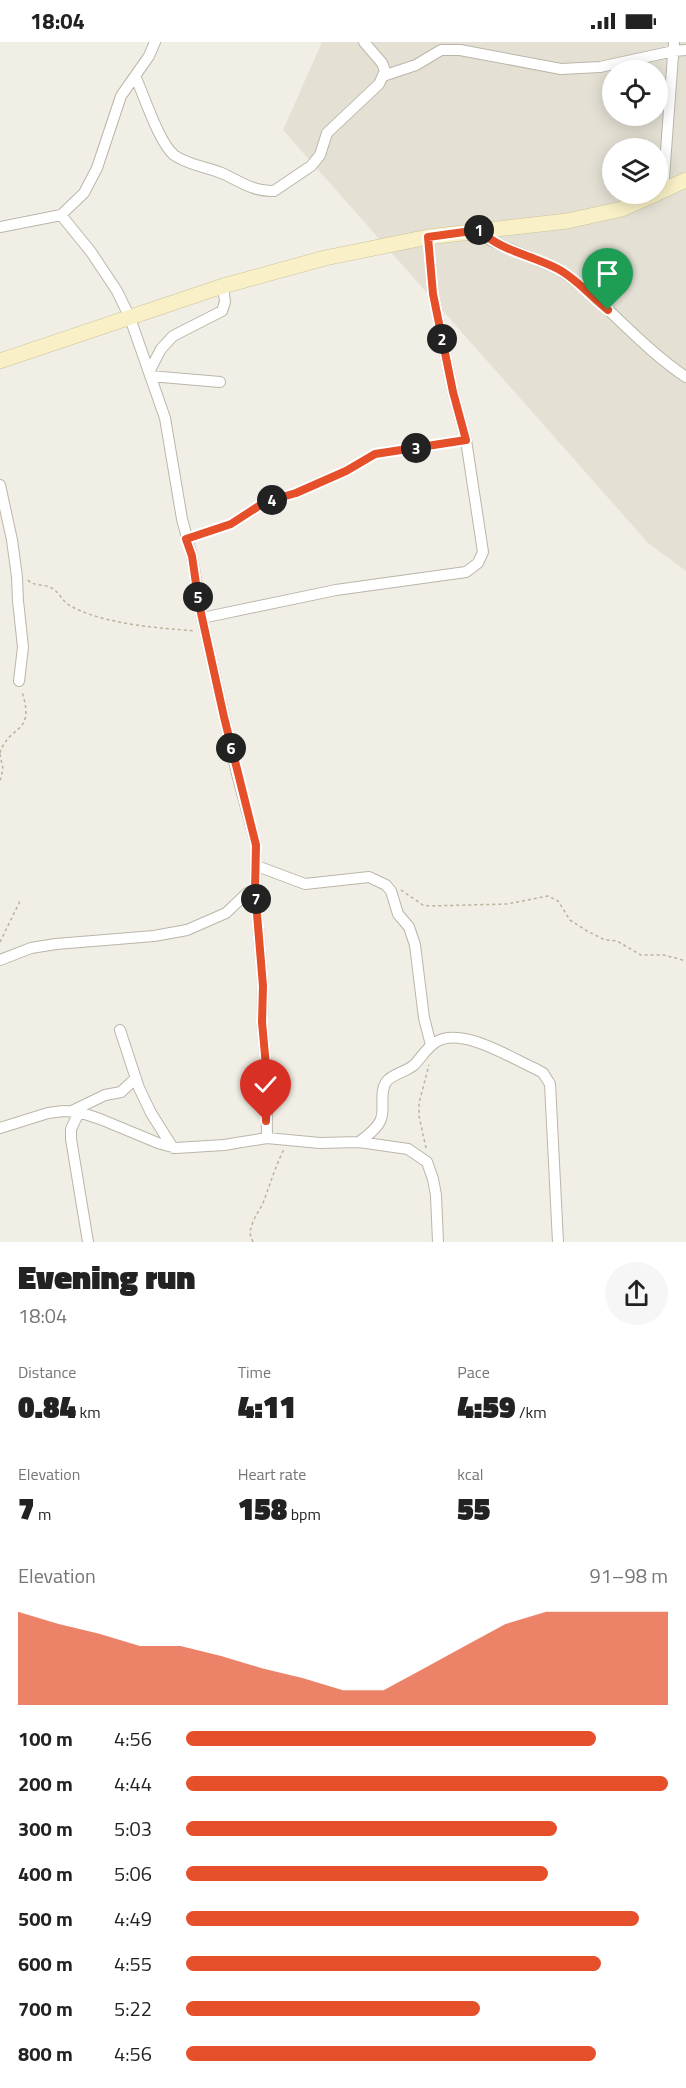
<!DOCTYPE html>
<html lang="en">
<head>
<meta charset="utf-8">
<style>
	:root { --surface:#fff; --page:#f6f6f6; --text:#222; --muted:#767676; --accent:#e54f29 }
	body { margin:0; font-family:"Titillium Web",sans-serif; background:var(--page); color:var(--text); height:100vh; display:flex; flex-direction:column; font-size:22px; white-space:nowrap }
	* { box-sizing:border-box; margin:0 }
	p { font-size:20px; color:var(--muted) }
	.icon { flex:none; width:33px; height:33px; fill:none; stroke:currentColor; stroke-width:2; stroke-linecap:round; stroke-linejoin:round }
	.map { position:relative; height:1200px; overflow:hidden }
	.sheet { display:flex; flex-direction:column; background:var(--surface); flex:1 }
	.sheet>* { flex:none }
	.buttons { position:absolute; left:602px; top:18px; display:grid; gap:12px }
	.buttons a { display:grid; place-items:center; width:66px; height:66px; border-radius:50%; background:var(--surface); box-shadow:0 3px 15px #0003; font-size:30px }
	.pin { position:absolute; display:grid; place-items:center; width:51px; height:51px; color:#fff; margin:-62px -26px; border-radius:50% 50% 50% 0; rotate:-45deg; box-shadow:0 0 6px #0007 }
	.pin .icon { rotate:45deg }
	.km { position:absolute; width:30px; height:30px; margin:-15px; border-radius:50%; background:#222; color:#fff; font-size:16px; line-height:30px; text-align:center }
	.round { display:grid; place-items:center; flex:none; width:63px; height:63px; border-radius:32px; background:var(--page) }
	.summary { display:flex; align-items:center; justify-content:space-between; height:102px; padding:0 18px }
	h1 { font-size:33px; font-weight:800; line-height:45px }
	.stats { display:grid; grid-template-columns:repeat(3,1fr); gap:9px; height:102px; padding:6px 18px }
	.stats div { display:grid; align-content:center }
	.stats b { font-size:30px; font-weight:800 }
	.stats small { font-size:16px; font-weight:400 }
	.stats p { font-size:16px }
	.chart { height:168px; padding:12px 18px }
	.chart p { display:flex; justify-content:space-between }
	.chart svg { width:100%; height:108px; margin-top:6px; fill:var(--accent); opacity:.7 }
	ul { padding:0 18px; list-style:none; font-size:20px }
	li { display:grid; grid-template-columns:96px 72px 1fr; align-items:center; height:45px }
	li i { height:15px; border-radius:8px; background:var(--accent) }
	.status { display:flex; justify-content:space-between; align-items:center; height:42px; padding:0 30px; background:var(--surface); direction:ltr }
	.status svg { height:16px; fill:currentColor }
	.map>svg:first-child { display:block }
</style>
</head>
<body>
<div class="status"><b>18:04</b><svg viewBox="0 0 49 12"><path d="M0 12V9h3v3zM5 12V6h3v6zM10 12V3h3v9zM15 12V0h3v12zM26 1h20v11H26zM47 4h2v5h-2z"/></svg></div>
<div class="map">
<svg width="686" height="1200" viewBox="0 0 686 1200">
	<rect width="100%" height="100%" fill="#f1eee6"/>
	<path fill="#e4e0d4" fill-rule="evenodd" d="M322 0H686V529L648 501 283 88ZM612 28H657V74H612ZM612 106H657V152H612Z"/>
	<g fill="none" stroke-linecap="round" stroke-linejoin="round">
		<g stroke="#bbb6a9" stroke-width="12">
			<path id="street" d="M135 34C144 53 159 101 174 113 189 124 210 125 226 133 242 141 256 150 274 149L311 124 320 113 327 91 379 42 385 29 382 21 364 0
				M383 34 416 23 441 8H460L561 27 600 25 674 9 686 8
				M663 149 674 0
				M61 173 91 210 117 249 130 276 165 376 182 477 192 514 202 576 237 732 256 803 255 848 263 943 262 980 266 1024 267 1096
				M0 185 61 173 84 151 97 126 121 54 149 14 155 0
				M479 187 490 198 503 204 558 227C604 257 638 303 686 335
				M149 330 161 307 173 294 222 269 225 260 223 244
				M150 334 220 340
				M0 443 12 498 17 535 18 559 23 605 19 639
				M202 576 336 548 466 530 478 521 483 510 466 398 453 350 433 252 428 195
				M257 824 305 842 369 835 386 843 391 849 398 872 409 885 415 903 424 976 431 1003
				M0 918 31 906 56 902 154 894 187 888 226 871 247 851 255 848
				M120 988 139 1046 151 1071 173 1106
				M72 1069 105 1053 121 1050 136 1036
				M79 1070 71 1087V1097L88 1200
				M0 1086 48 1071 64 1069 79 1070 100 1077 158 1101 176 1106 224 1103 267 1096 320 1101 359 1100 408 1107 427 1120 433 1137 436 1153 438 1200
				M359 1100C367 1094 378 1086 381 1077 385 1066 379 1051 386 1040 392 1032 406 1030 414 1023 422 1015 426 1006 436 1000 461 984 511 1016 536 1027L543 1031 550 1042 558 1200"/>
		</g>
		<g stroke="#ccc299" stroke-width="16">
			<path id="secondary" d="M657 151 686 138
				M0 319 223 244 325 216 428 195 567 179 622 167 656 152"/>
		</g>
		<path stroke="#bcb29c" stroke-width="1.5" stroke-dasharray="3 3" stroke-linecap="butt" d="M198 493 231 482 265 460 296 451 346 429 375 412 456 400
			M28 538C34 545 45 541 53 547 60 551 62 559 69 563 101 582 158 586 195 589
			M0 711C9 682 36 693 22 650
			M0 712 3 727 0 739
			M401 848 423 863 429 864 507 862 548 854 558 859 570 878 587 889 605 898 617 899 641 913H664L686 919
			M0 900 21 857
			M426 1106 419 1074V1061L429 1023
			M253 1200C251 1195 249 1191 251 1186 253 1177 259 1169 263 1161 270 1143 275 1125 284 1107"/>
		<use href="#street" stroke="#fff" stroke-width="10"/>
		<use href="#secondary" stroke="#f9f0c7" stroke-width="15"/>
	</g>
	<g fill="none" stroke-linecap="round" stroke-linejoin="round">
		<g stroke="#fff" stroke-width="12">
			<path id="route" d="M266 1079V1024L262 980 263 944 255 848 256 803 224 675 199 562 192 514 186 497 231 482 265 460 296 451 346 429 375 412 466 398 453 350 433 252 428 195 479 188C501 209 531 213 558 227 577 237 591 255 608 268"/>
		</g>
		<use href="#route" stroke="#e54f29" stroke-width="8"/>
	</g>
</svg>
<div class="buttons">
<a><svg class="icon" aria-label="locate" viewBox="0 0 24 24"><circle cx="12" cy="12" r="6"/><path d="M12 2v4M12 18v4M2 12h4M18 12h4"/></svg></a>
<a><svg class="icon" aria-label="layers" viewBox="0 0 24 24"><path d="M12 4l9 5-9 5-9-5zM3 14l9 5 9-5"/></svg></a>
</div>
<div class="pin" style="left:608px;top:268px;background:#1e9e55"><svg class="icon" aria-label="arrive" viewBox="0 0 24 24"><path d="M6 21V4h12l-3 4 3 4H6"/></svg></div>
<div class="pin" style="left:266px;top:1079px;background:#d93025"><svg class="icon" aria-label="check" viewBox="0 0 24 24"><path d="M5 12l5 5 9-10"/></svg></div>
<b class="km" style="left:479px;top:188px">1</b>
<b class="km" style="left:442px;top:297px">2</b>
<b class="km" style="left:416px;top:406px">3</b>
<b class="km" style="left:272px;top:458px">4</b>
<b class="km" style="left:198px;top:555px">5</b>
<b class="km" style="left:231px;top:706px">6</b>
<b class="km" style="left:256px;top:857px">7</b>
</div>
<section class="sheet">
<div class="summary"><div><h1>Evening run</h1><p>18:04</p></div><a class="round"><svg class="icon" aria-label="share" viewBox="0 0 24 24"><path d="M12 15V3M7 8l5-5 5 5M5 13v7h14v-7"/></svg></a></div>
<div class="stats">
<div><p>Distance</p><b>0.84<small> km</small></b></div>
<div><p>Time</p><b>4:11</b></div>
<div><p>Pace</p><b>4:59<small> /km</small></b></div>
</div>
<div class="stats">
<div><p>Elevation</p><b>7<small> m</small></b></div>
<div><p>Heart rate</p><b>158<small> bpm</small></b></div>
<div><p>kcal</p><b>55</b></div>
</div>
<div class="chart"><p><span>Elevation</span>91–98 m</p>
<svg viewBox="0 0 160 44" preserveAspectRatio="none"><path d="M0 44V6L10 11L20 15L30 20L40 20L50 24L60 29L70 33L80 38L90 38L100 29L110 20L120 11L130 6L140 6L150 6L160 6V44z"/></svg>
</div>
<ul>
<li><b>100 m</b>4:56<i style="width:85%"></i></li>
<li><b>200 m</b>4:44<i style="width:100%"></i></li>
<li><b>300 m</b>5:03<i style="width:77%"></i></li>
<li><b>400 m</b>5:06<i style="width:75%"></i></li>
<li><b>500 m</b>4:49<i style="width:94%"></i></li>
<li><b>600 m</b>4:55<i style="width:86%"></i></li>
<li><b>700 m</b>5:22<i style="width:61%"></i></li>
<li><b>800 m</b>4:56<i style="width:85%"></i></li>
</ul>
</section>
</body>
</html>
